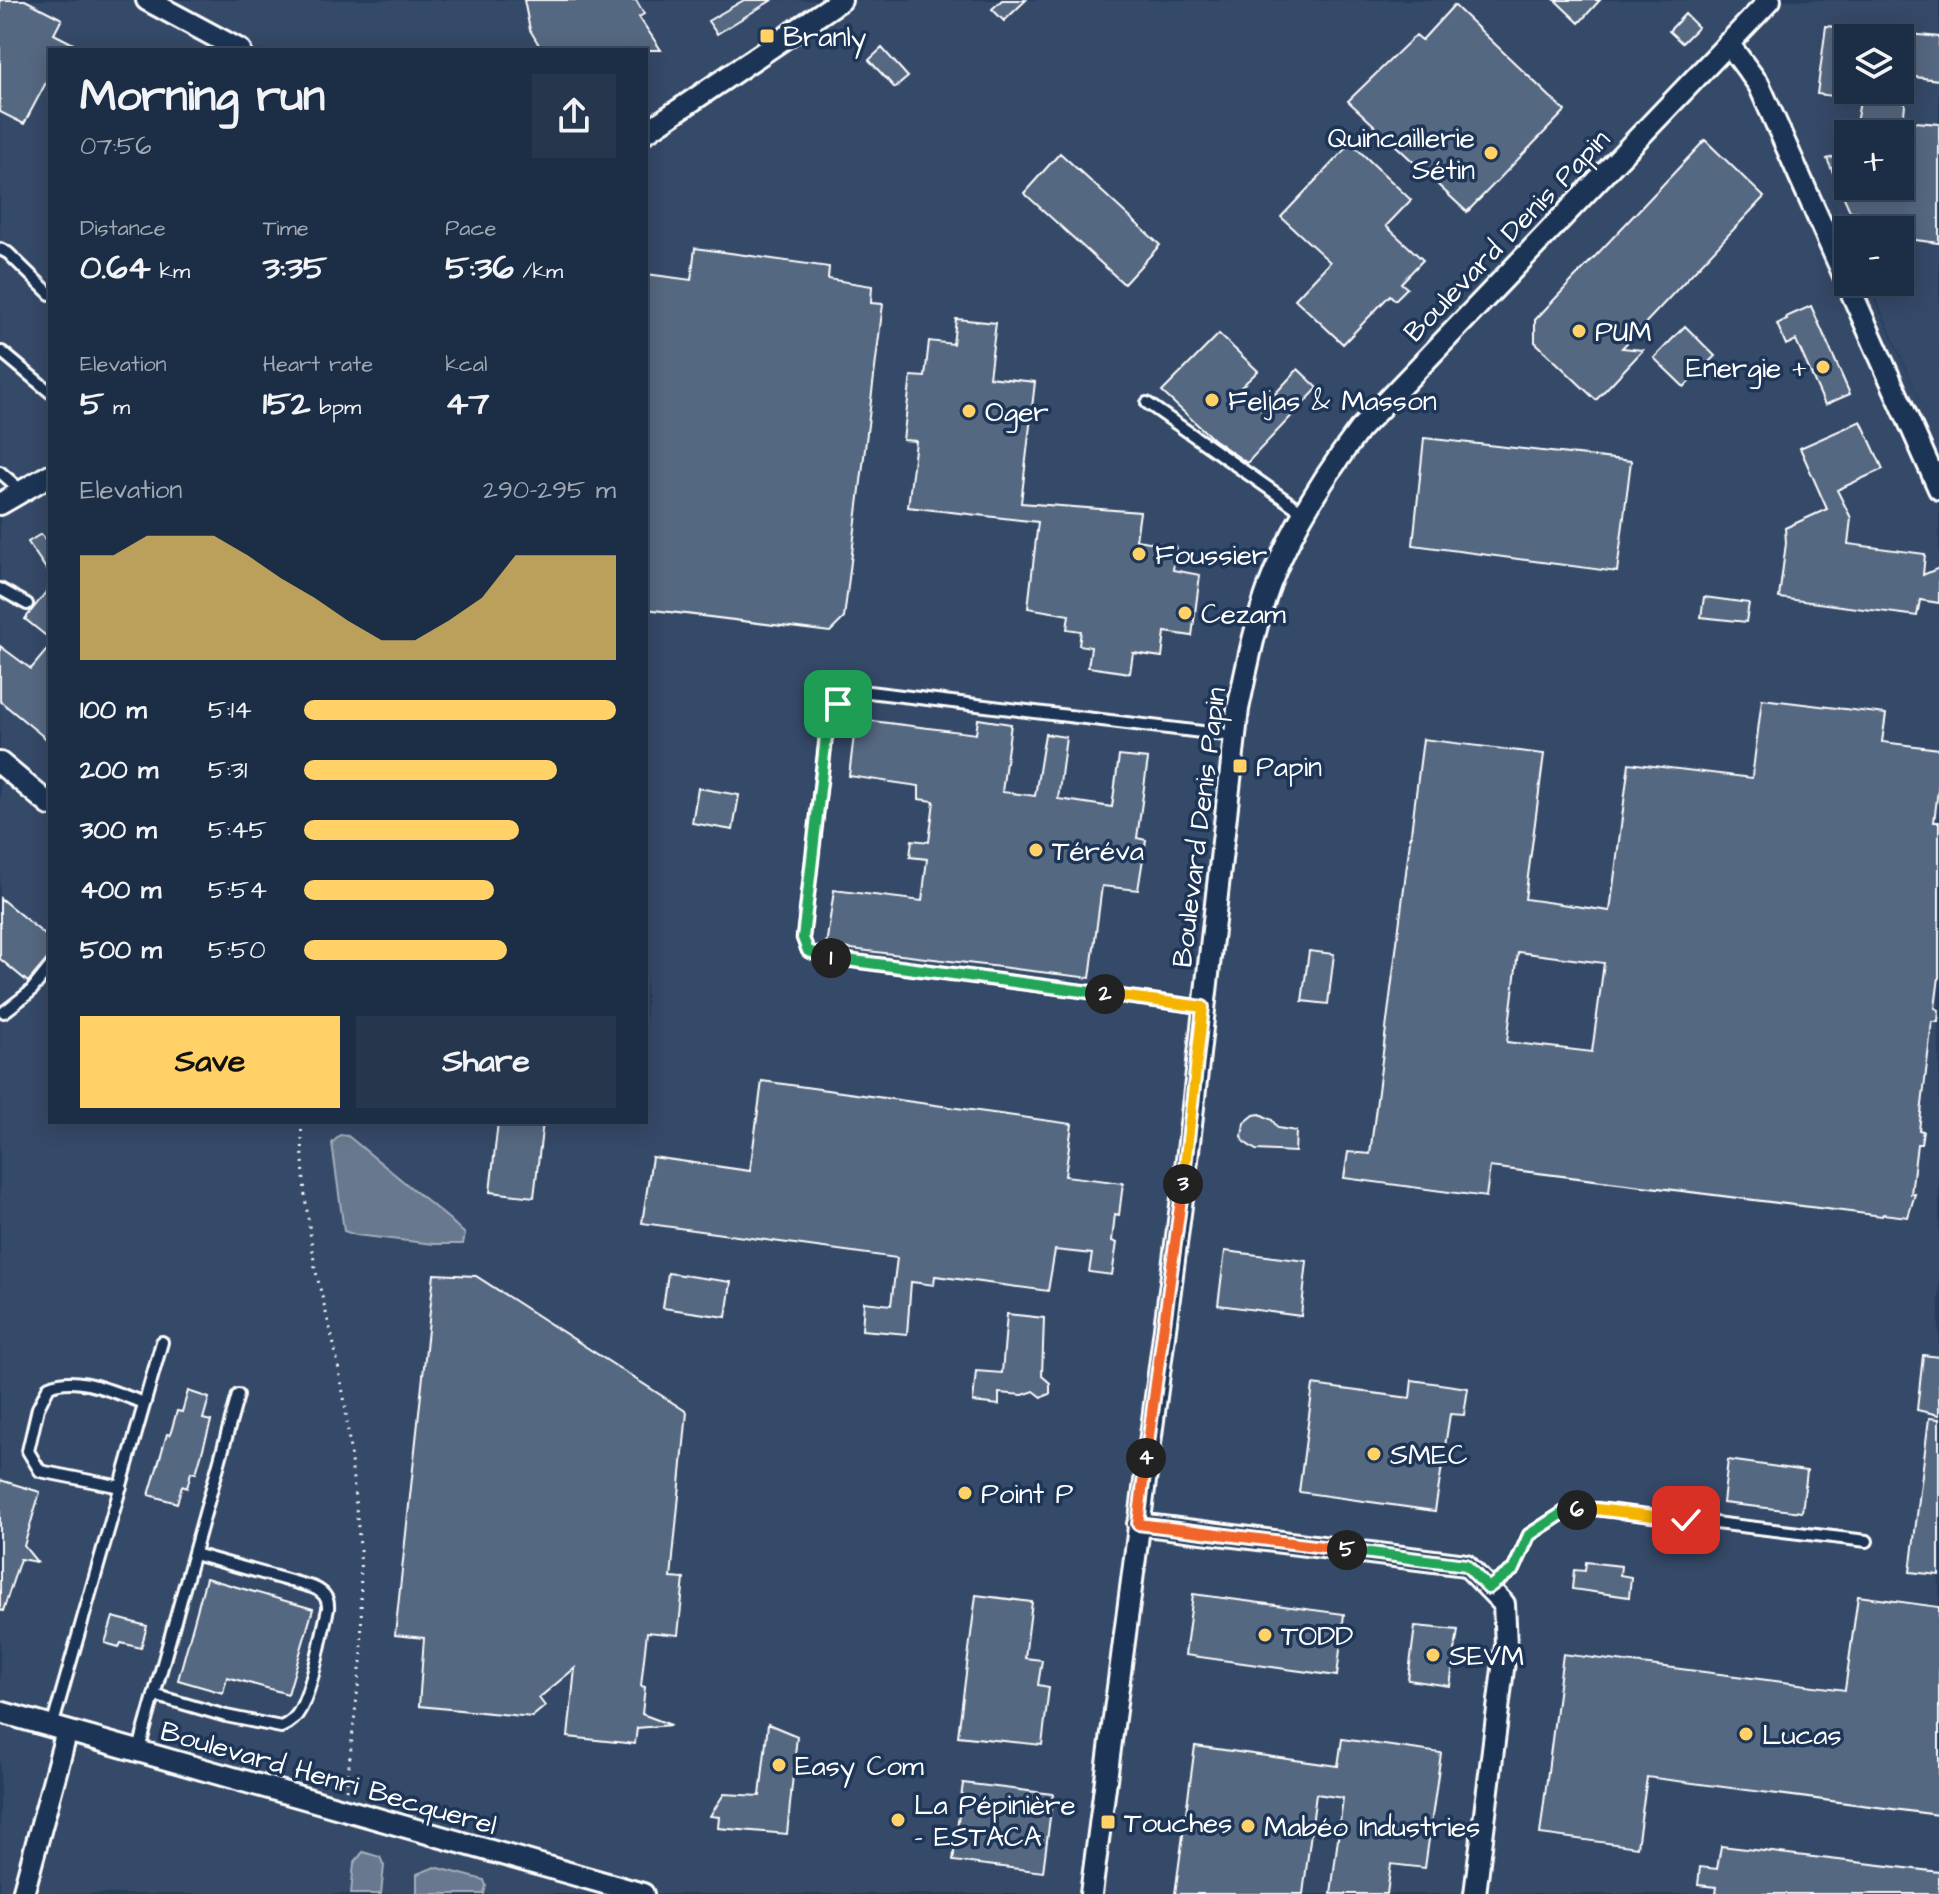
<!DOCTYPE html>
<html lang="en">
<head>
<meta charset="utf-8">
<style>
	:root { --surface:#1c2e46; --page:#25364d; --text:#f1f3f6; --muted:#a0a8b3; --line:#3a4a5f; --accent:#ffd166 }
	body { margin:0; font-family:"Architects Daughter",sans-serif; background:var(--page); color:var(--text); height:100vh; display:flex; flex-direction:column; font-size:30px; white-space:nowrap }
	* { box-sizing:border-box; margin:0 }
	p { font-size:26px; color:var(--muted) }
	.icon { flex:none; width:44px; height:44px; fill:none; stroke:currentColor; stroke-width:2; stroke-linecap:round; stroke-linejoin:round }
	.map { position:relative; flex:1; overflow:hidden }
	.panel { position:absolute; left:48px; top:48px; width:600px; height:1076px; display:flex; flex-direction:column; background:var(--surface); border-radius:0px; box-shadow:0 4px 20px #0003,0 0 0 2px var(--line) }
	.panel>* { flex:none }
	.controls { position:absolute; left:1834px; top:24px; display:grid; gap:16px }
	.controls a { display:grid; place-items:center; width:80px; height:80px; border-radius:0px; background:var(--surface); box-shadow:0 4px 20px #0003,0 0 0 2px var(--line); font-size:40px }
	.pin { position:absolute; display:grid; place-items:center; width:68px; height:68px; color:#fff; margin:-34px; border-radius:16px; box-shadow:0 4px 12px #0006 }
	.km { position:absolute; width:40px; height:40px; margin:-20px; border-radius:50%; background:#222; color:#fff; font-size:22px; line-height:40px; text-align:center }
	.round { display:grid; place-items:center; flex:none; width:84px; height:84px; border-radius:0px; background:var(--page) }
	.summary { display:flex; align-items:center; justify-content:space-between; height:136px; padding:0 32px }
	h1 { font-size:44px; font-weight:800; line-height:60px }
	.figures { display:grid; grid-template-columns:repeat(3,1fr); gap:12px; height:136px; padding:8px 32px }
	.figures div { display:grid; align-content:center }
	.figures b { font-size:34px; font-weight:800 }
	.figures small { font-size:22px; font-weight:400 }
	.figures p { font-size:22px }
	.chart { height:224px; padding:16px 32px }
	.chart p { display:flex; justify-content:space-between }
	.chart svg { width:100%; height:144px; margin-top:8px; fill:var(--accent); opacity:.7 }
	.button { display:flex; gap:16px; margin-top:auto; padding:16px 32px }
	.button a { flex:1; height:92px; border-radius:0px; background:var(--accent); color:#111; font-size:32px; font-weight:800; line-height:92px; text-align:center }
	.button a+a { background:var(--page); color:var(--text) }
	ul { padding:0 32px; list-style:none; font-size:26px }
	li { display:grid; grid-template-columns:128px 96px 1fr; align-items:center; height:60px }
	li i { height:20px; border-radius:10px; background:var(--accent) }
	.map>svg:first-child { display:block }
</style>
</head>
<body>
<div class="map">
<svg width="1939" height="1894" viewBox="0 0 1939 1894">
	<rect width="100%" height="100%" fill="#263d5e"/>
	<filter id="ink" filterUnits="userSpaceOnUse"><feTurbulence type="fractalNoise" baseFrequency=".0125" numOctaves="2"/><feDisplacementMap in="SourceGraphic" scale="16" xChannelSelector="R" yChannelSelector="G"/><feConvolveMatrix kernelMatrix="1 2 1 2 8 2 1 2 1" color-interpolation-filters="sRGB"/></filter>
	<g filter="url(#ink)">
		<path fill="#344a68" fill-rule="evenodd" d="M0 0H1939V1894H0ZM1848 38H1900V90H1848ZM50 50H646V1122H50ZM1848 134H1900V186H1848ZM1826 188 1848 235V230H1900V282H1869L1930 424 1867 282H1848V240Z"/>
		<path fill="#67788e" stroke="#a4aebb" stroke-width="2" d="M340 1135 348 1136 449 1219 465 1234 463 1244H434L356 1235 344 1231 332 1143Z
			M363 1852 380 1857 384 1866 381 1894H351L354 1863Z
			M435 1867 484 1880 486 1886 484 1894H417V1874Z"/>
		<path fill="#556781" stroke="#fff" stroke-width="2" fill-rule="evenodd" d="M0 0H25L62 19 54 34 85 50H50V75L24 124 0 112Z
			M524 0H636L644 14 639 17 661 50H542L530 30Z
			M744 0H772L717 34 708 21Z
			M1002 0H1026L1004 21 992 9Z
			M1555 0H1600L1579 23Z
			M1454 5 1565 111 1467 212 1348 101 1416 35 1422 40Z
			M1685 14 1698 27 1682 43 1669 31Z
			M1826 26 1848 28V98L1817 94Z
			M1900 33 1939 37V80L1900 75Z
			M882 48 908 77 895 88 869 60Z
			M1862 90H1907L1903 121 1939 124V243L1900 238V230H1871L1870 213 1850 211 1827 159 1848 153V186H1900V136L1903 135 1855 129Z
			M1705 140 1764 197 1622 348 1643 350 1596 400 1535 342V320Z
			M1351 143 1411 200 1386 226 1423 260 1401 283 1407 288 1395 300 1390 295 1343 344 1295 299 1330 262 1281 217Z
			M1060 153 1160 245 1124 284 1024 193Z
			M695 248 829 267 828 279 872 286 871 303 883 304 844 618 830 632 646 609V274L691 280Z
			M1811 306 1850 394 1825 405 1796 340 1786 345 1777 324 1787 319 1786 317Z
			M956 319 996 323 989 377 1035 382 1021 503 1140 512 1136 540 1176 546 1173 570 1200 575 1192 636 1165 632 1162 657 1133 653 1130 673 1088 667 1091 647 1079 645 1081 631 1067 629 1069 615 1028 608 1038 522 908 507 916 441 903 440 911 376 925 377 929 341 953 344Z
			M1685 326 1715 356 1684 387 1654 358Z
			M1219 334 1258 371 1240 388 1261 409 1298 369 1318 388 1247 463 1213 439 1162 392Z
			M1861 421 1883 469 1837 490 1851 518 1848 544 1925 554 1923 575 1939 568V603L1920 600 1917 616 1779 598 1786 543 1785 528 1827 509 1800 448Z
			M1424 438 1631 461 1617 572 1413 545Z
			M41 534 50 545V575L28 542Z
			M50 587V639L25 619Z
			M1704 597 1749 603 1746 622 1701 617Z
			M0 646 31 669 50 646V742L0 701Z
			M1762 699 1886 714 1882 742 1939 749V782L1934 822H1939V977L1935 1008 1939 1010 1938 1022H1932L1919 1130 1923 1131 1921 1144H1917L1911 1194H1915L1908 1217 1883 1214 1882 1216 1490 1167 1486 1197 1344 1178 1348 1152 1370 1154 1423 739 1544 754 1525 899 1610 911 1629 763 1752 778ZM1518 952 1604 963 1592 1052 1507 1042Z
			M856 719 976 734 978 719 1011 724 1002 792 1035 796 1045 734 1066 737 1058 799 1112 807 1119 756 1148 759 1137 838 1146 840 1138 890 1102 886 1090 978 826 946 834 890 922 901 927 859 910 857 912 840 929 842 934 801 919 799V786L849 776Z
			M698 788 739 795 733 830 692 823Z
			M0 898 50 939V956L28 982 0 959Z
			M1309 951 1334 954 1328 1004 1302 1001Z
			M762 1081 1072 1124 1065 1176 1123 1183 1119 1215 1115 1214 1112 1241 1117 1243 1112 1275 1089 1272 1092 1254 1055 1250 1048 1291 935 1276 934 1285 911 1282 907 1334 862 1330 864 1302 891 1305 897 1258 642 1223 652 1157 750 1171Z
			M1260 1114 1272 1120 1278 1128 1296 1131 1295 1152 1256 1150 1244 1142 1242 1136 1244 1123 1254 1115Z
			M498 1122H543L534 1197 490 1192Z
			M1225 1251 1307 1261 1301 1316 1218 1305Z
			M668 1273 731 1282 726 1317 663 1308Z
			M434 1274 476 1276 687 1412 671 1578 684 1579 678 1635 647 1632 641 1686 645 1687 642 1714 671 1725 637 1728 635 1744 568 1737 575 1668 539 1698 545 1706 532 1717 419 1706 424 1638 395 1635Z
			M1007 1314 1044 1318 1042 1376 1050 1383V1394L1042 1397 1034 1391 1023 1395 999 1393V1405L973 1402 976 1371 1002 1373Z
			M1923 1355 1939 1357V1415L1917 1410Z
			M1412 1380 1468 1388 1464 1415 1450 1414 1435 1511 1299 1492 1313 1385 1410 1398Z
			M188 1391 209 1398 203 1419 211 1421 196 1473 191 1472 187 1488 182 1486 177 1503 149 1495 167 1434 170 1435 177 1411 182 1412Z
			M1929 1418 1939 1419V1575L1910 1572Z
			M1728 1460 1807 1471 1802 1512 1723 1503Z
			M0 1480 40 1492 24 1546 37 1562 20 1559 3 1611 0 1610Z
			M1586 1562 1621 1566 1620 1575 1631 1577 1629 1597 1572 1589 1574 1570 1585 1571Z
			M206 1578 313 1609 288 1694 227 1677 223 1693 178 1680Z
			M1193 1594 1344 1614 1337 1676 1185 1655Z
			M976 1595 1032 1602 1025 1658 1042 1660 1038 1685 1049 1687 1042 1745 958 1736Z
			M1858 1596 1939 1607V1815L1647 1777 1637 1847 1540 1834 1563 1654 1845 1690Z
			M113 1617 147 1626 141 1648 121 1643 119 1647 105 1643Z
			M1415 1626 1458 1630 1450 1686 1408 1680Z
			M768 1724 797 1736 787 1834 718 1828 719 1817 710 1816 724 1794 760 1796Z
			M1342 1739 1441 1753 1425 1868 1391 1864 1387 1894H1331L1343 1798 1316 1794 1303 1894H1175L1195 1746 1338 1766Z
			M963 1783 1053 1794 1043 1872 953 1861Z
			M1721 1846 1939 1872V1894H1715L1716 1887 1698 1885 1700 1867 1717 1869Z"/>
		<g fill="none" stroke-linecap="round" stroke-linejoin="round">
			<g stroke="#fff" stroke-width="16">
				<path id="lane" d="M0 249 8 253 50 294
					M2 352 50 392
					M1147 403 1304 513
					M0 472 22 491
					M0 589 27 604
					M1203 1007 822 957 808 951 803 938 828 719C839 702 850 697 869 692L1235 736
					M4 1012 30 992 50 967
					M121 1487 40 1471 28 1451 38 1408 49 1386C78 1373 116 1394 145 1403
					M1488 1588 1514 1569 1529 1535 1566 1511 1596 1509 1867 1541
					M154 1695 226 1716 281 1727C290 1723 296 1718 300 1710 313 1686 321 1637 328 1609 329 1598 323 1591 312 1587L194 1554
					M52 1727 162 1342
					M138 1753 238 1395"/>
			</g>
			<g stroke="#fff" stroke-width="26">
				<path id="street" d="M147 0 240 50
					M1728 43 1759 85 1939 489
					M646 132 841 0
					M0 504 50 475
					M0 763 50 805
					M1138 1524 1466 1565 1504 1604 1506 1645 1475 1894
					M0 1712 643 1894
					M23 1894 67 1731
					M1091 1894 1187 1160 1238 709C1247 667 1255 624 1270 584 1291 528 1323 478 1359 430L1770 0"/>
			</g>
			<path stroke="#fff" stroke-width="3" stroke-dasharray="2 6" stroke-linecap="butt" d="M301 1122 305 1196 315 1268 335 1349 345 1403 360 1546 362 1653 346 1791"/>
			<use href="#lane" stroke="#1d3557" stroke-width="10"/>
			<use href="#street" stroke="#1d3557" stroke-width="20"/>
		</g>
	</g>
	<g fill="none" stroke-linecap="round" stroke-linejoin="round" filter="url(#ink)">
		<g stroke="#fff" stroke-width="16">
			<path id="split-1" d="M831 958 808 951 803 938 828 719 838 704"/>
		</g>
		<g stroke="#fff" stroke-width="16">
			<path id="split-2" d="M831 958 1105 994"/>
		</g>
		<g stroke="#fff" stroke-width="16">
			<path id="split-3" d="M1105 994 1203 1007 1183 1184"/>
		</g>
		<g stroke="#fff" stroke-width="16">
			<path id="split-4" d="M1146 1458 1183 1184"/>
		</g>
		<g stroke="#fff" stroke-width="16">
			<path id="split-5" d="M1146 1458 1138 1524 1347 1550"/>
		</g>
		<g stroke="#fff" stroke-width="16">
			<path id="split-6" d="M1347 1550 1466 1565 1488 1588 1514 1569 1529 1535 1566 1511 1577 1510"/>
		</g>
		<g stroke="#fff" stroke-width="16">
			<path id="split-7" d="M1577 1510 1596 1509 1686 1520"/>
		</g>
		<use href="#split-1" stroke="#22a559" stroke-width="10"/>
		<use href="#split-2" stroke="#22a559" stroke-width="10"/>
		<use href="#split-3" stroke="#f5b400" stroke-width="10"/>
		<use href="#split-4" stroke="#f0652b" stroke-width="10"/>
		<use href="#split-5" stroke="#f0652b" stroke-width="10"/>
		<use href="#split-6" stroke="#22a559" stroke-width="10"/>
		<use href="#split-7" stroke="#f5b400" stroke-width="10"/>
	</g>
	<g fill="#ffd166" stroke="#1d3557" stroke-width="3">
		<rect x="759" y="28" width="16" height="16" rx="4"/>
		<circle cx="1491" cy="153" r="8"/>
		<circle cx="1579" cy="331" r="8"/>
		<circle cx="1823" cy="367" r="8"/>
		<circle cx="1212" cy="400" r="8"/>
		<circle cx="969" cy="411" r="8"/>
		<circle cx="1139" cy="554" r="8"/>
		<circle cx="1185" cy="613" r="8"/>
		<rect x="1232" y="758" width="16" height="16" rx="4"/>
		<circle cx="1036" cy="850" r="8"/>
		<circle cx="1374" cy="1454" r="8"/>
		<circle cx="965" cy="1493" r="8"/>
		<circle cx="1265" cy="1635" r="8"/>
		<circle cx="1433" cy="1655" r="8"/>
		<circle cx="1746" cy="1734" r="8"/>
		<circle cx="779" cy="1765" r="8"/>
		<circle cx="898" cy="1820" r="8"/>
		<rect x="1100" y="1814" width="16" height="16" rx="4"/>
		<circle cx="1248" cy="1826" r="8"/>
	</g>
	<g text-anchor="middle" stroke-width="7" stroke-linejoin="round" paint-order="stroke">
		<g font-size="28" fill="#fff" stroke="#1d3557" text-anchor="start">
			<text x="783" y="46">Branly</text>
			<text x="1475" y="147" text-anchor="end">Quincaillerie<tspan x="1475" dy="32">Sétin</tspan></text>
			<text x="1595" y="341">PUM</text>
			<text x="1807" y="377" text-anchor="end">Energie +</text>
			<text x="1228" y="410">Feljas &amp; Masson</text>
			<text x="985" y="421">Oger</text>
			<text x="1155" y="564">Foussier</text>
			<text x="1201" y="623">Cezam</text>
			<text x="1256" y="776">Papin</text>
			<text x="1052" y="860">Téréva</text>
			<text x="1390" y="1464">SMEC</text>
			<text x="981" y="1503">Point P</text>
			<text x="1281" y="1645">TODD</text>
			<text x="1449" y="1665">SEVM</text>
			<text x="1762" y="1744">Lucas</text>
			<text x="795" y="1775">Easy Com</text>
			<text x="914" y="1814">La Pépinière<tspan x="914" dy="32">- ESTACA</tspan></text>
			<text x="1124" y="1832">Touches</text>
			<text x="1264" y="1836">Mabéo Industries</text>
		</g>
		<g font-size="28" fill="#fff" stroke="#1d3557">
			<text transform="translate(1506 235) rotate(-46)" y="10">Boulevard Denis Papin</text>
			<text transform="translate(1198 827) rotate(-83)" y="10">Boulevard Denis Papin</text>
			<text transform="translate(329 1777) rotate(16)" y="10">Boulevard Henri Becquerel</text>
		</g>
	</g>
</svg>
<div class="controls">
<a><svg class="icon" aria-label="layers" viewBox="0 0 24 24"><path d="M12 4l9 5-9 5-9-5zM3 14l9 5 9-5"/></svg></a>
<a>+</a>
<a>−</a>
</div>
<div class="pin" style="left:838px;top:704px;background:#1e9e55"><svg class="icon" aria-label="arrive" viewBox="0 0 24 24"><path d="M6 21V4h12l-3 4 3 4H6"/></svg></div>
<div class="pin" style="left:1686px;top:1520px;background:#d93025"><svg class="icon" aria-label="check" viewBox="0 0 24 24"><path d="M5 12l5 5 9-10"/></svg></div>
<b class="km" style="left:831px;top:958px">1</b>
<b class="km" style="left:1105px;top:994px">2</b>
<b class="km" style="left:1183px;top:1184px">3</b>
<b class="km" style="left:1146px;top:1458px">4</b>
<b class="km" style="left:1347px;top:1550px">5</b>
<b class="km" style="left:1577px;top:1510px">6</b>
<section class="panel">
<div class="summary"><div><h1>Morning run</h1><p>07:56</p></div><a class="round"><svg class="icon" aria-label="share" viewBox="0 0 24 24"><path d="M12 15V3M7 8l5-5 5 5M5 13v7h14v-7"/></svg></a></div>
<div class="figures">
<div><p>Distance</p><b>0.64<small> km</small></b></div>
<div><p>Time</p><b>3:35</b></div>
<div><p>Pace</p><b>5:36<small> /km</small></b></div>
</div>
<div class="figures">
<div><p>Elevation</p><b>5<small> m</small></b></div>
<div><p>Heart rate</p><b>152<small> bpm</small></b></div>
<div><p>kcal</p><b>47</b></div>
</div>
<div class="chart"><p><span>Elevation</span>290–295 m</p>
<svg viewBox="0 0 160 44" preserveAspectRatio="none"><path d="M0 44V12L10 12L20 6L30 6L40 6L50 12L60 19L70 25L80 32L90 38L100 38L110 32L120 25L130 12L140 12L150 12L160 12V44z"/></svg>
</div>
<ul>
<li><b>100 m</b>5:14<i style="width:100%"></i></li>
<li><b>200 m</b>5:31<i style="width:81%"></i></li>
<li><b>300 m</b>5:45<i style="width:69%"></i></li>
<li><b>400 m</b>5:54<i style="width:61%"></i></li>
<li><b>500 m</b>5:50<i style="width:65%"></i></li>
</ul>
<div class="button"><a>Save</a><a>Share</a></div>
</section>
</div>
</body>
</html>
